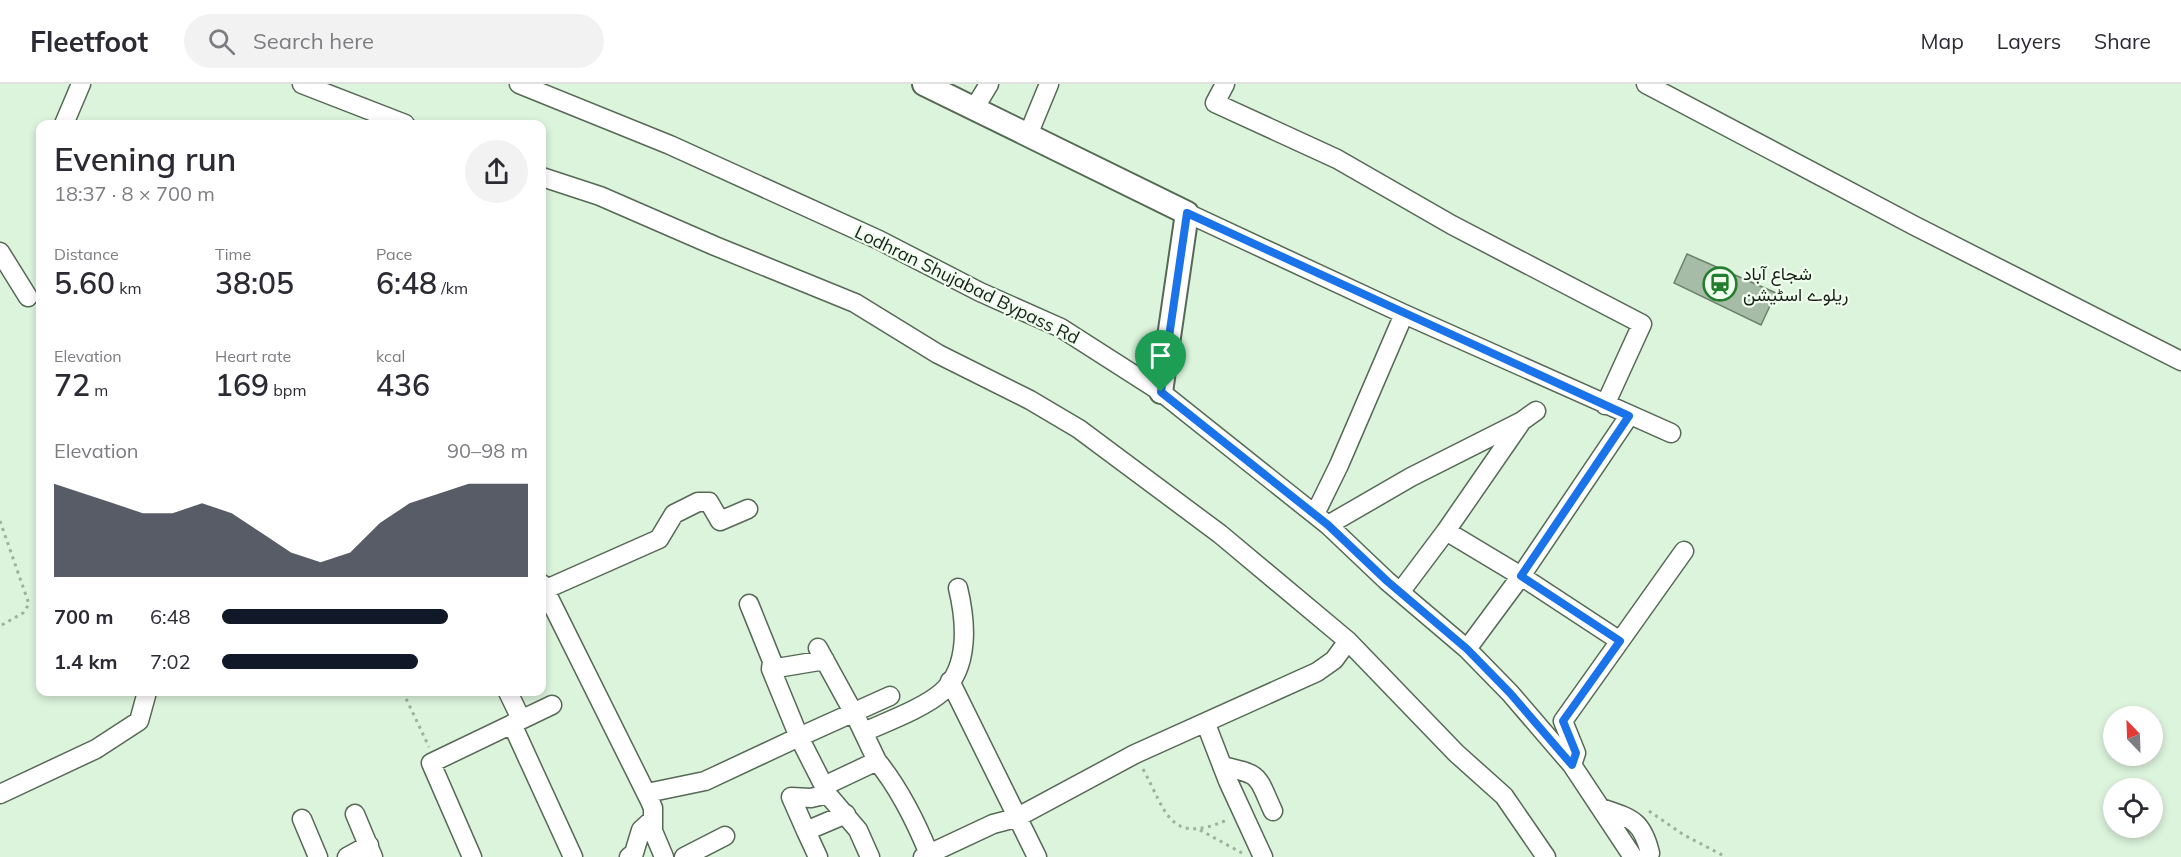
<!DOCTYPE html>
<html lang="en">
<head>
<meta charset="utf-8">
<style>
	:root { --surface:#fff; --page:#f2f2f3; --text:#2b2b33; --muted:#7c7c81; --line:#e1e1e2; --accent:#111827 }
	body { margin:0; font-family:Mulish,Vazirmatn,sans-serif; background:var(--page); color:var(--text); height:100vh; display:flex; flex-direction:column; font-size:22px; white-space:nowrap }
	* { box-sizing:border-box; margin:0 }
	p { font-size:20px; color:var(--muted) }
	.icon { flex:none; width:33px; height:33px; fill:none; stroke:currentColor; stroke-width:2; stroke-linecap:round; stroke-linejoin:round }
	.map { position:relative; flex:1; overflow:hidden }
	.details { position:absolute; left:36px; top:36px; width:510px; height:576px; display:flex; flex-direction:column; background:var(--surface); border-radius:12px; box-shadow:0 3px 9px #0003 }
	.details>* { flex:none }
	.needle { width:39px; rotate:337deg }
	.buttons { position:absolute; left:2103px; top:622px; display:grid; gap:12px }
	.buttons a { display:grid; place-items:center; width:60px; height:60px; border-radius:50%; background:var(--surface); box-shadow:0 3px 9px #0003; font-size:30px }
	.pin { position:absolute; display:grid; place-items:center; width:51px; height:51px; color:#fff; margin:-62px -26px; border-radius:50% 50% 50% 0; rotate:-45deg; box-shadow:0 0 6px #0007 }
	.pin .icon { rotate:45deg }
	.round { display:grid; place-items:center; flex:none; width:63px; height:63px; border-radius:32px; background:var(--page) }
	.summary { display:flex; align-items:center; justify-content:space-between; height:102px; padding:0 18px }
	h1 { font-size:33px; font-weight:600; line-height:45px }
	.figures { display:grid; grid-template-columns:repeat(3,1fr); gap:9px; height:102px; padding:6px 18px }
	.figures div { display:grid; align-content:center }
	.figures b { font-size:30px; font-weight:600 }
	.figures small { font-size:16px; font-weight:400 }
	.figures p { font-size:16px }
	.chart { height:168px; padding:12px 18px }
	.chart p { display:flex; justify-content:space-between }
	.chart svg { width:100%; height:108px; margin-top:6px; fill:var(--accent); opacity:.7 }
	ul { padding:0 18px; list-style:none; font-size:20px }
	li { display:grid; grid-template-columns:96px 72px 1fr; align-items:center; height:45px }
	li i { height:15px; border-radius:8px; background:var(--accent) }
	header { display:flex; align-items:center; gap:36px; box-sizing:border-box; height:84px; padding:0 30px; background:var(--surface); border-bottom:2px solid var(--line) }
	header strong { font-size:28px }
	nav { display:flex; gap:33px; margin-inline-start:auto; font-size:21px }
	.search { width:420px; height:54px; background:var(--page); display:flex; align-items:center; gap:15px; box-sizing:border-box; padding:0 21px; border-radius:33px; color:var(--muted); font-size:22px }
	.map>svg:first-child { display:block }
</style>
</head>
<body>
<header>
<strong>Fleetfoot</strong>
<div class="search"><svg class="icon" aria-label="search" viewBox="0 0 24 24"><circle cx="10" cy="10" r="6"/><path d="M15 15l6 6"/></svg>Search here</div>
<nav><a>Map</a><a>Layers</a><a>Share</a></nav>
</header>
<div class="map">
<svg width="2181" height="773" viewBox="0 0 2181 773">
	<rect width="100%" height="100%" fill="#dcf3dc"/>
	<path fill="#a6bca6" stroke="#6c816c" stroke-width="1.5" d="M1687 170 1776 209 1761 241 1674 199Z"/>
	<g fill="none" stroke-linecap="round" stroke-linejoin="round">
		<g stroke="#556955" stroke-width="21">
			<path id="minor" d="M302 0 405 40
				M519 0 670 61 879 156 980 208 1061 244 1161 308 1328 441 1387 497 1467 565 1510 609 1572 681 1633 773
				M1225 0 1215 19 1337 75 1452 141 1642 240 1605 321
				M1646 0 1915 142 2181 277
				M974 25 989 0
				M64 40 81 0
				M1028 51 1049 0
				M542 93 600 112 715 162 855 219 938 270 1030 316 1079 345 1220 450 1348 557 1456 669 1504 712 1546 773
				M1187 129 1404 230 1671 349
				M0 168 28 213
				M1315 430 1339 381 1404 230
				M1328 441 1411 393 1522 337
				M1446 447 1522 337 1536 327
				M542 500 650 717 653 724V747L664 773
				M544 506 659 455 674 430 698 418H709L720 437 748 425
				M1401 507 1446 447 1521 492 1620 557
				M818 564 857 635 877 677 824 702
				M1467 565 1521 492 1629 332
				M771 585 825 576
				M950 597 1037 773
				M508 608 521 635
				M512 640 573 773
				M1206 640 1228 697 1263 773
				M864 648C886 638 924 624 942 608 970 583 966 537 958 504
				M877 677C899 704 916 738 929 770L923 773
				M1572 681 1576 669 1563 637 1684 467
				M1222 682C1262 691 1256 690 1273 727
				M647 709 705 697 799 653 771 585 772 577 749 520
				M0 710 96 665 139 637 147 608
				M828 710 811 714 791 713 806 747 846 730
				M1601 724C1631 734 1642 736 1650 769L1647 773
				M355 730 373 773
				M302 735 318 773
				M806 747 818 773
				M929 770 993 740 1016 734 1135 670 1317 588 1334 576 1348 557
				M347 773 369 761
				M472 773 431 679 552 621
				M629 773 634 769 641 746 652 736
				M684 773 725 752
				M870 773 858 746 829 712 799 653 890 612"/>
		</g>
		<g stroke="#556955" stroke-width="26">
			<path id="major" d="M924 0 1187 129 1161 308"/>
		</g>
		<path stroke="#9eb09e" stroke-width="3" stroke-dasharray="3 4.5" stroke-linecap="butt" d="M0 437 29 520 23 529 0 542
			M403 608 429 663
			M1143 685C1167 729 1169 761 1227 736
			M1649 727 1684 751 1726 773
			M1200 746 1242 769"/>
		<use href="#minor" stroke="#fff" stroke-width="18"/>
		<use href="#major" stroke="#fff" stroke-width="22"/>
	</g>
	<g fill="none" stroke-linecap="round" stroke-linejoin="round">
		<g stroke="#fff" stroke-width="12">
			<path id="route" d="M1187 129 1629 332 1521 492 1620 557 1563 637 1576 669 1572 681 1510 609 1467 565 1387 497 1328 441 1161 308Z"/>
		</g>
		<use href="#route" stroke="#1a73e8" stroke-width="8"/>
	</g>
	<defs>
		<g id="station-ring" transform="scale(1.725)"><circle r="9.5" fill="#effeef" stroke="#247e2e" stroke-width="1.5"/><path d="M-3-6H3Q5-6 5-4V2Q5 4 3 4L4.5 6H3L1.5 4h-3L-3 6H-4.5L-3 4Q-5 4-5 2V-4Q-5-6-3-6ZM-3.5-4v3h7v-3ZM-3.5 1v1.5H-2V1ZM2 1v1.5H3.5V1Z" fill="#247e2e"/></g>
	</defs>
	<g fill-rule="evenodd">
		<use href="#station-ring" x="1720" y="200"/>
	</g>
	<g text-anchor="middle" stroke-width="4.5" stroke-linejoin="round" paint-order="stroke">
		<g font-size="18" fill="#182118" stroke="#effeef" text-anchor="start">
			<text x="1743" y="196">شجاع آباد<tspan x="1743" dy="21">ریلوے اسٹیشن</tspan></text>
		</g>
		<g font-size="18" fill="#182118" stroke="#effeef">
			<text transform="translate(967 201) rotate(26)" y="6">Lodhran Shujabad Bypass Rd</text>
		</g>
	</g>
</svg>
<div class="buttons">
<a><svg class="needle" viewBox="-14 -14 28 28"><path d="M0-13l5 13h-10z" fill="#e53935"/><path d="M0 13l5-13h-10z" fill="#7c7c81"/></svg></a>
<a><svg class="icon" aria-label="locate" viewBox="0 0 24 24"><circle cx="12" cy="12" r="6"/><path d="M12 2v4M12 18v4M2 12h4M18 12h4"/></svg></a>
</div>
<div class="pin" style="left:1161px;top:308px;background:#1e9e55"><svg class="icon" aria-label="arrive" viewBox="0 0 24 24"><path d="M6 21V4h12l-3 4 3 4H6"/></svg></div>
<section class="details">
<div class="summary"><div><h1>Evening run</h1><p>18:37 · 8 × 700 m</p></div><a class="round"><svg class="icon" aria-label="share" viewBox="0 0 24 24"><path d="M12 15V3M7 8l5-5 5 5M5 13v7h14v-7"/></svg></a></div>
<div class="figures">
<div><p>Distance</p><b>5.60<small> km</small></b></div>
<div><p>Time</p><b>38:05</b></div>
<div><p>Pace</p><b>6:48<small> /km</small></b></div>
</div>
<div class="figures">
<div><p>Elevation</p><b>72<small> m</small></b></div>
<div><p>Heart rate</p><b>169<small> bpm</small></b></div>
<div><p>kcal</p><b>436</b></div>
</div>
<div class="chart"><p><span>Elevation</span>90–98 m</p>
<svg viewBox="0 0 160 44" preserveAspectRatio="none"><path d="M0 44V6L10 10L20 14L30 18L40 18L50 14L60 18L70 26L80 34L90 38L100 34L110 22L120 14L130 10L140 6L150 6L160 6V44z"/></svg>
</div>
<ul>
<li><b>700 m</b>6:48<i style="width:74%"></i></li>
<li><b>1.4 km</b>7:02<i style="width:64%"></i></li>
</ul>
</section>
</div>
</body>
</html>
